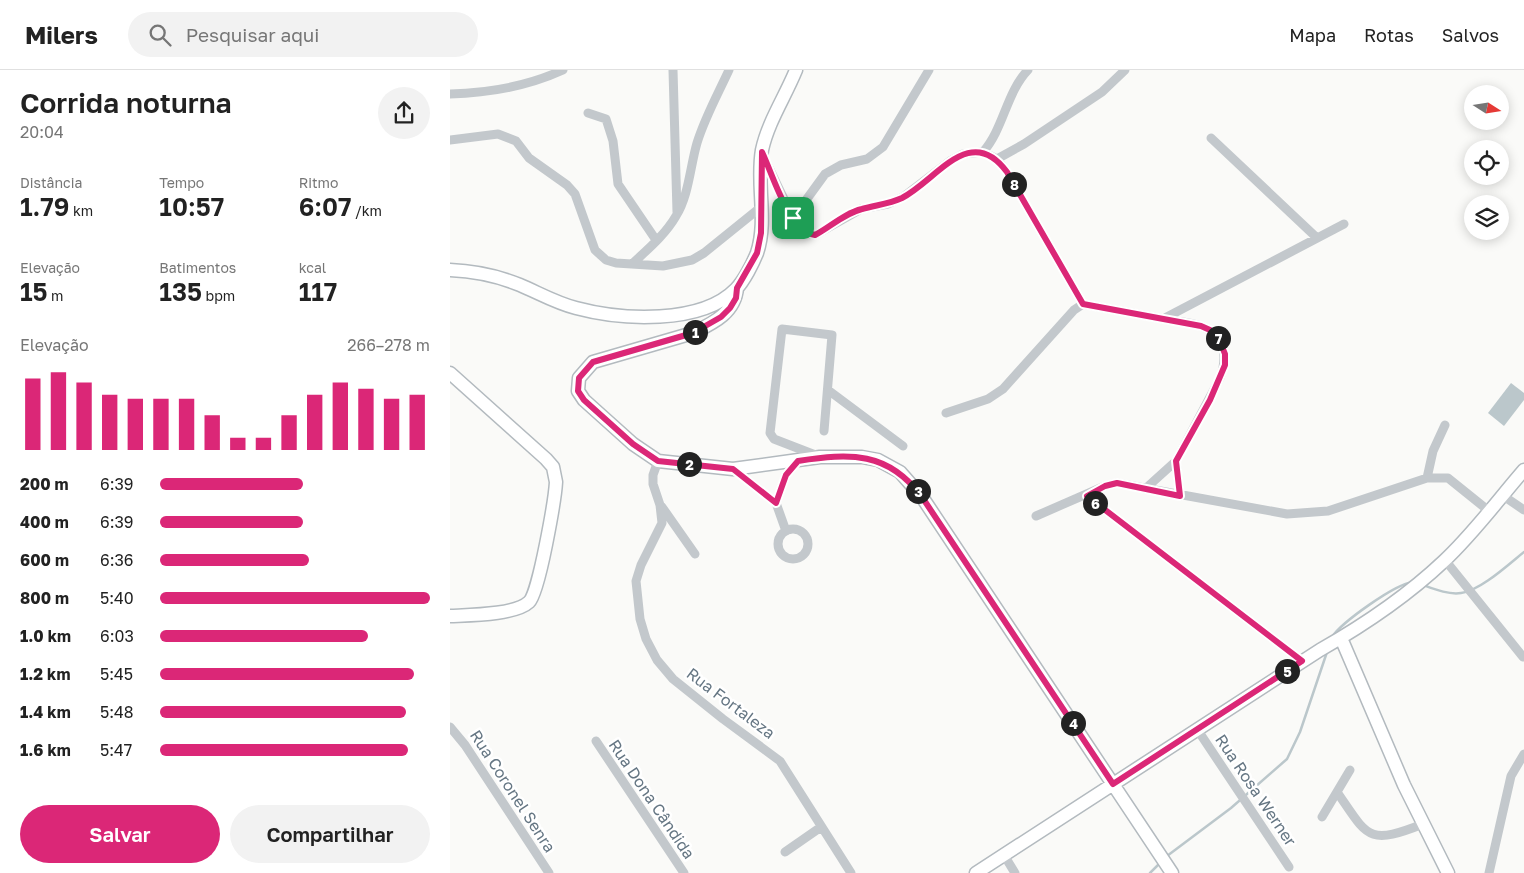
<!DOCTYPE html>
<html lang="pt">
<head>
<meta charset="utf-8">
<style>
	:root { --surface:#fff; --page:#f2f2f2; --text:#222; --muted:#767676; --line:#e0e0e0; --accent:#db2777 }
	body { margin:0; font-family:"Golos Text",sans-serif; background:var(--page); color:var(--text); height:100vh; display:flex; flex-direction:column; font-size:19px; white-space:nowrap }
	* { box-sizing:border-box; margin:0 }
	p { font-size:16px; color:var(--muted) }
	.icon { flex:none; width:28px; height:28px; fill:none; stroke:currentColor; stroke-width:2; stroke-linecap:round; stroke-linejoin:round }
	.map { position:relative; flex:1; overflow:hidden }
	.details { display:flex; flex-direction:column; background:var(--surface); width:450px }
	.details>* { flex:none }
	.needle { width:32px; rotate:102deg }
	.fabs { position:absolute; left:1014px; top:15px; display:grid; gap:10px }
	.fabs a { display:grid; place-items:center; width:45px; height:45px; border-radius:50%; background:var(--surface); box-shadow:0 2px 12px #0003; font-size:25px }
	.pin { position:absolute; display:grid; place-items:center; width:42px; height:42px; color:#fff; margin:-21px; border-radius:10px; box-shadow:0 2px 8px #0006 }
	.km { position:absolute; width:25px; height:25px; margin:-12px; border-radius:50%; background:#222; color:#fff; font-size:14px; line-height:25px; text-align:center }
	.round { display:grid; place-items:center; flex:none; width:52px; height:52px; border-radius:26px; background:var(--page) }
	.headline { display:flex; align-items:center; justify-content:space-between; height:85px; padding:0 20px }
	h1 { font-size:28px; font-weight:600; line-height:38px }
	.metrics { display:grid; grid-template-columns:repeat(3,1fr); gap:8px; height:85px; padding:5px 20px }
	.metrics div { display:grid; align-content:center }
	.metrics b { font-size:25px; font-weight:600 }
	.metrics small { font-size:14px; font-weight:400 }
	.metrics p { font-size:14px }
	.chart { height:140px; padding:10px 20px }
	.chart p { display:flex; justify-content:space-between }
	.chart svg { width:100%; height:90px; margin-top:5px; stroke:var(--accent); stroke-width:6 }
	.cta { display:flex; gap:10px; margin-top:auto; padding:10px 20px }
	.cta a { flex:1; height:58px; border-radius:30px; background:var(--accent); color:#fff; font-size:20px; font-weight:600; line-height:58px; text-align:center }
	.cta a+a { background:var(--page); color:var(--text) }
	ul { padding:0 20px; list-style:none; font-size:16px }
	li { display:grid; grid-template-columns:80px 60px 1fr; align-items:center; height:38px }
	li i { height:12px; border-radius:6px; background:var(--accent) }
	header { display:flex; align-items:center; gap:30px; box-sizing:border-box; height:70px; padding:0 25px; background:var(--surface); border-bottom:1px solid var(--line) }
	header strong { font-size:24px }
	nav { display:flex; gap:28px; margin-inline-start:auto; font-size:18px }
	.search { width:350px; height:45px; background:var(--page); display:flex; align-items:center; gap:12px; box-sizing:border-box; padding:0 18px; border-radius:28px; color:var(--muted); font-size:19px }
	main { display:flex; flex:1; min-height:0 }
	.map>svg:first-child { display:block }
</style>
</head>
<body>
<header>
<strong>Milers</strong>
<div class="search"><svg class="icon" aria-label="search" viewBox="0 0 24 24"><circle cx="10" cy="10" r="6"/><path d="M15 15l6 6"/></svg>Pesquisar aqui</div>
<nav><a>Mapa</a><a>Rotas</a><a>Salvos</a></nav>
</header>
<main>
<section class="details">
<div class="headline"><div><h1>Corrida noturna</h1><p>20:04</p></div><a class="round"><svg class="icon" aria-label="share" viewBox="0 0 24 24"><path d="M12 15V3M7 8l5-5 5 5M5 13v7h14v-7"/></svg></a></div>
<div class="metrics">
<div><p>Distância</p><b>1.79<small> km</small></b></div>
<div><p>Tempo</p><b>10:57</b></div>
<div><p>Ritmo</p><b>6:07<small> /km</small></b></div>
</div>
<div class="metrics">
<div><p>Elevação</p><b>15<small> m</small></b></div>
<div><p>Batimentos</p><b>135<small> bpm</small></b></div>
<div><p>kcal</p><b>117</b></div>
</div>
<div class="chart"><p><span>Elevação</span>266–278 m</p>
<svg viewBox="0 0 160 44" preserveAspectRatio="none"><path d="M5 44V9M15 44V6M25 44V11M35 44V17M45 44V19M55 44V19M65 44V19M75 44V27M85 44V38M95 44V38M105 44V27M115 44V17M125 44V11M135 44V14M145 44V19M155 44V17"/></svg>
</div>
<ul>
<li><b>200 m</b>6:39<i style="width:53%"></i></li>
<li><b>400 m</b>6:39<i style="width:53%"></i></li>
<li><b>600 m</b>6:36<i style="width:55%"></i></li>
<li><b>800 m</b>5:40<i style="width:100%"></i></li>
<li><b>1.0 km</b>6:03<i style="width:77%"></i></li>
<li><b>1.2 km</b>5:45<i style="width:94%"></i></li>
<li><b>1.4 km</b>5:48<i style="width:91%"></i></li>
<li><b>1.6 km</b>5:47<i style="width:92%"></i></li>
</ul>
<div class="cta"><a>Salvar</a><a>Compartilhar</a></div>
</section>
<div class="map">
<svg width="1074" height="803" viewBox="0 0 1074 803">
	<rect width="100%" height="100%" fill="#fafaf8"/>
	<path fill="#bbc7cb" d="M1061 313 1074 323V330L1054 356 1038 343Z"/>
	<g fill="none" stroke-linecap="round" stroke-linejoin="round">
		<path stroke="#bbc7cb" stroke-width="2.5" d="M973 515C984 519 999 525 1011 523 1030 521 1059 494 1074 482
			M882 567C892 552 945 514 963 512
			M717 786 781 738 837 689 850 662 877 582
			M700 803 711 792"/>
		<g stroke="#b3babf" stroke-width="15">
			<path id="secondary" d="M0 200C24 201 48 206 70 215 89 223 106 233 126 238 171 250 251 255 286 219 294 211 303 193 307 183 318 150 306 114 312 80 318 52 335 27 346 0
				M287 218C285 243 263 253 243 263L143 292 129 308 128 321 134 330 183 374 208 391 283 399 370 387H412L428 390 450 402 472 427 722 803
				M0 303 96 389 103 397 106 412C105 429 89 523 79 532 65 545 19 545 0 546
				M891 568 954 715 998 803
				M526 803 870 580C914 555 957 526 994 491 1023 464 1048 430 1074 400"/>
		</g>
		<path stroke="#c3c8cc" stroke-width="9" d="M223 0 227 142
			M0 24C38 23 78 16 113 0
			M138 43 156 49 163 71 168 114 206 170
			M761 68 866 167
			M0 70 48 64 66 71 79 88 117 115 125 124 145 180 156 190 166 193 213 196 242 190 254 183 311 137
			M533 82 547 89 557 102 633 234
			M312 83 343 148C349 158 353 163 365 165L411 139 438 134 453 127 500 91 513 84 533 82C554 58 556 23 578 0
			M547 89 574 74 652 22 675 0
			M343 148 375 104 391 95 417 89 433 77 479 0
			M182 194C198 179 215 165 226 146 239 125 240 97 247 73 255 47 268 24 279 0
			M713 249 894 154
			M378 320 453 376
			M496 343 538 329 553 319 624 240 633 234C660 239 687 244 714 249 728 252 747 252 759 260 777 270 776 292 770 308L726 391 695 419
			M368 386 324 369 320 363 332 259 382 265 374 361
			M208 391 203 405V414L210 435 212 453 191 495 186 511 190 549 196 569 207 590 223 609 273 649 330 691 401 803
			M726 391 730 426
			M283 399 326 433 336 461
			M977 408 983 381 995 355
			M1052 425 1074 440
			M637 426 852 591
			M326 433 336 405 348 391
			M212 437 245 484
			M586 446 655 416 667 413 837 444 878 441 977 408H998L1039 441
			M328 474a15 15 0 1 1 30 0a15 15 0 1 1-30 0Z
			M995 490 1073 587
			M0 657 15 675 99 803
			M747 659 839 797
			M146 671 234 803
			M887 722C918 767 917 776 973 754
			M872 747 900 700
			M335 782 371 757
			M554 785 565 803
			M1039 803 1061 706 1074 684"/>
		<use href="#secondary" stroke="#fff" stroke-width="12"/>
	</g>
	<g fill="none" stroke-linecap="round" stroke-linejoin="round">
		<g stroke="#fff" stroke-width="10">
			<path id="route" d="M312 82C323 105 338 160 365 165 380 157 395 143 412 139 426 135 439 134 452 128 487 110 520 52 557 102L633 234 751 256 760 260 769 269 775 284V295L760 330 726 391 730 426 667 413 655 416 637 426 852 591 663 714 472 427C438 381 400 383 348 391L336 405 326 433 283 399 208 391 183 374 134 330 128 321 129 308 143 292 243 263 271 247 280 238 286 228 287 218 307 183 311 163Z"/>
		</g>
		<use href="#route" stroke="#db2777" stroke-width="6"/>
	</g>
	<g text-anchor="middle" stroke-width="5" stroke-linejoin="round" paint-order="stroke">
		<g font-size="16" fill="#657683" stroke="#fff">
			<text transform="translate(281 633) rotate(37)" y="6">Rua Fortaleza</text>
			<text transform="translate(806 720) rotate(56)" y="6">Rua Rosa Werner</text>
			<text transform="translate(63 721) rotate(57)" y="6">Rua Coronel Senra</text>
			<text transform="translate(202 729) rotate(56)" y="6">Rua Dona Cândida</text>
		</g>
	</g>
</svg>
<div class="fabs">
<a><svg class="needle" viewBox="-14 -14 28 28"><path d="M0-13l5 13h-10z" fill="#e53935"/><path d="M0 13l5-13h-10z" fill="#767676"/></svg></a>
<a><svg class="icon" aria-label="locate" viewBox="0 0 24 24"><circle cx="12" cy="12" r="6"/><path d="M12 2v4M12 18v4M2 12h4M18 12h4"/></svg></a>
<a><svg class="icon" aria-label="layers" viewBox="0 0 24 24"><path d="M12 4l9 5-9 5-9-5zM3 14l9 5 9-5"/></svg></a>
</div>
<div class="pin" style="left:343px;top:148px;background:#1e9e55"><svg class="icon" aria-label="arrive" viewBox="0 0 24 24"><path d="M6 21V4h12l-3 4 3 4H6"/></svg></div>
<b class="km" style="left:245px;top:262px">1</b>
<b class="km" style="left:239px;top:394px">2</b>
<b class="km" style="left:468px;top:421px">3</b>
<b class="km" style="left:623px;top:653px">4</b>
<b class="km" style="left:837px;top:601px">5</b>
<b class="km" style="left:645px;top:433px">6</b>
<b class="km" style="left:768px;top:268px">7</b>
<b class="km" style="left:564px;top:114px">8</b>
</div>
</main>
</body>
</html>
